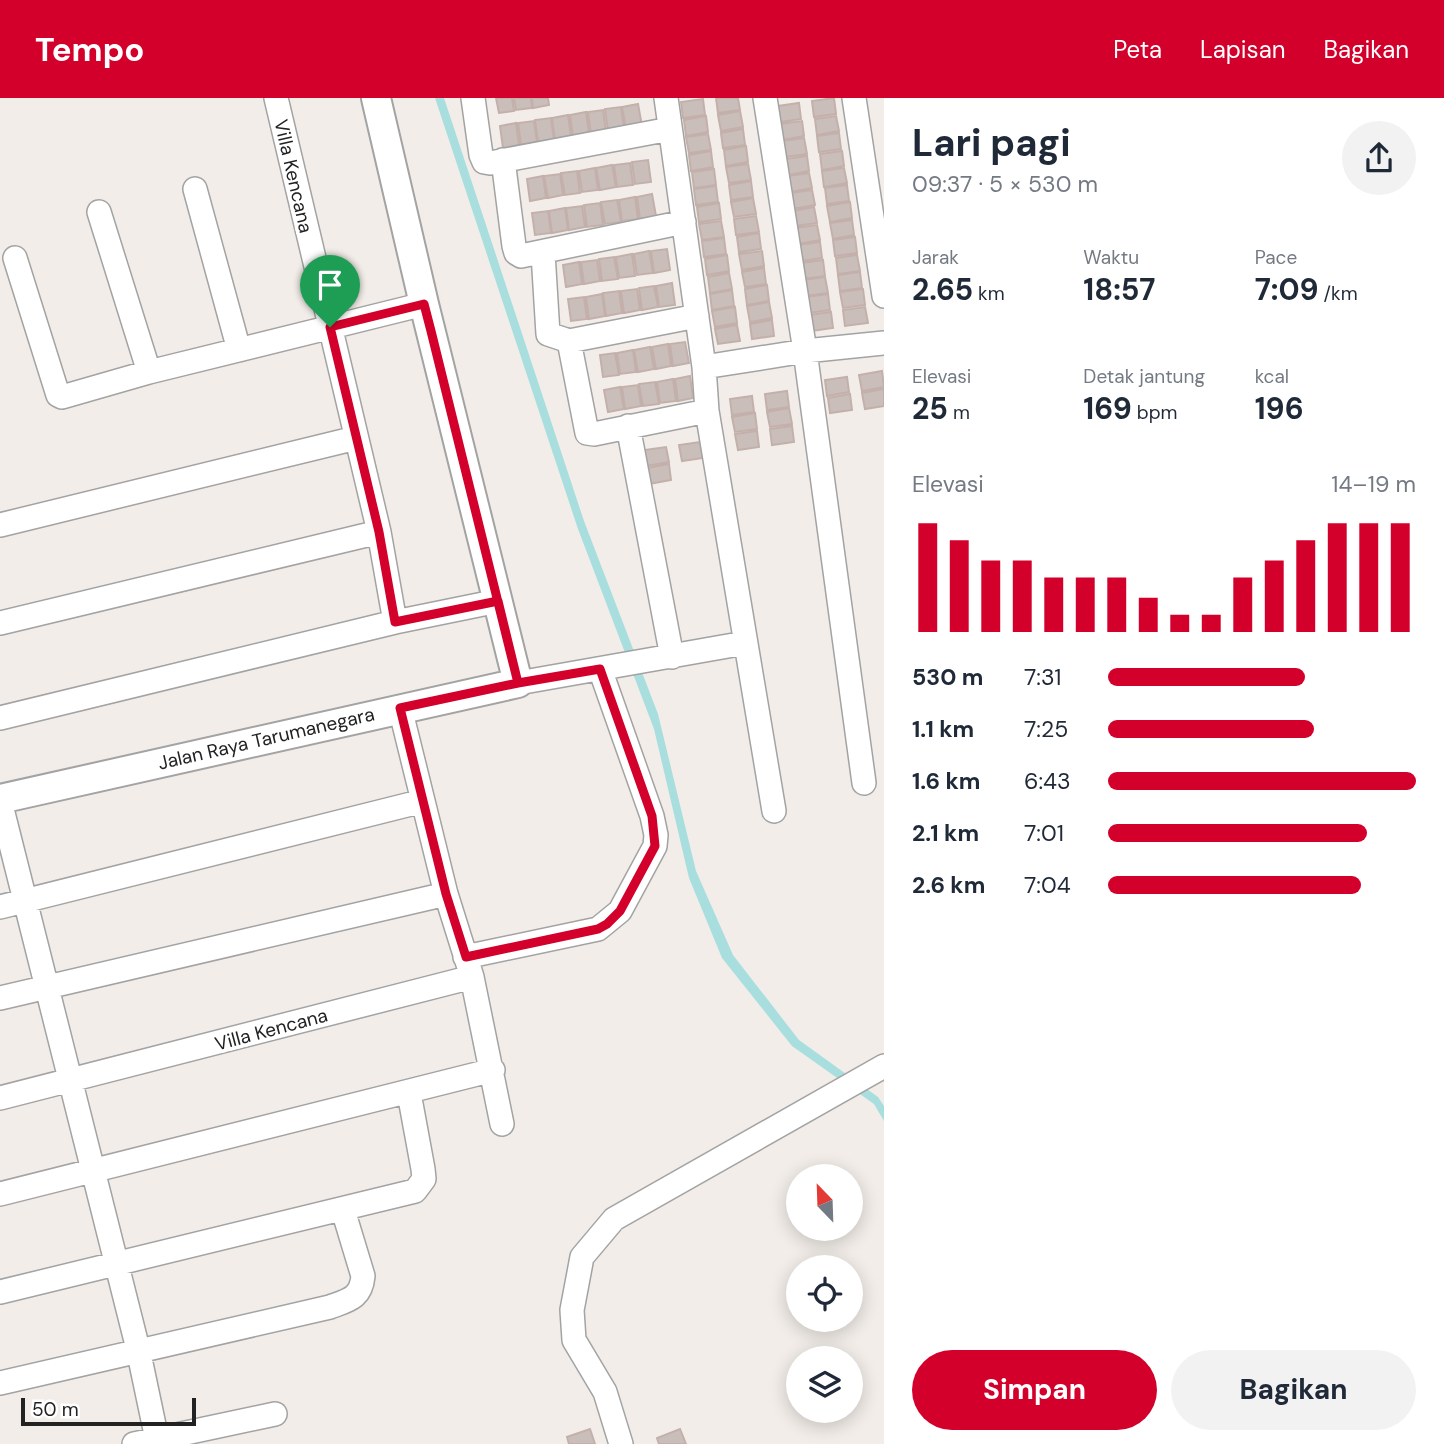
<!DOCTYPE html>
<html lang="id">
<head>
<meta charset="utf-8">
<style>
	:root { --surface:#fff; --page:#f2f2f3; --text:#1f2937; --muted:#747a83; --accent:#d3002b }
	body { margin:0; font-family:"DM Sans",sans-serif; background:var(--page); color:var(--text); height:100vh; display:flex; flex-direction:column; font-size:26px; white-space:nowrap }
	* { box-sizing:border-box; margin:0 }
	p { font-size:23px; color:var(--muted) }
	.icon { flex:none; width:38px; height:38px; fill:none; stroke:currentColor; stroke-width:2; stroke-linecap:round; stroke-linejoin:round }
	.map { position:relative; flex:1; overflow:hidden }
	.sheet { display:flex; flex-direction:column; background:var(--surface); width:560px }
	.sheet>* { flex:none }
	.needle { width:46px; rotate:337deg }
	.controls { position:absolute; left:786px; top:1066px; display:grid; gap:14px }
	.controls a { display:grid; place-items:center; width:77px; height:77px; border-radius:50%; background:var(--surface); box-shadow:0 4px 18px #0003; font-size:35px }
	.scale { position:absolute; left:21px; bottom:18px; width:175px; box-sizing:border-box; padding-left:7px; border:4px solid #222; border-top:0; font-size:19px; line-height:24px; white-space:nowrap; color:#222; -webkit-text-stroke:5px #fff; paint-order:stroke }
	.pin { position:absolute; display:grid; place-items:center; width:60px; height:60px; color:#fff; margin:-72px -30px; border-radius:50% 50% 50% 0; rotate:-45deg; box-shadow:0 0 7px #0007 }
	.pin .icon { rotate:45deg }
	.round { display:grid; place-items:center; flex:none; width:74px; height:74px; border-radius:37px; background:var(--page) }
	.summary { display:flex; align-items:center; justify-content:space-between; height:119px; padding:0 28px }
	h1 { font-size:38px; font-weight:700; line-height:52px }
	.metrics { display:grid; grid-template-columns:repeat(3,1fr); gap:10px; height:119px; padding:7px 28px }
	.metrics div { display:grid; align-content:center }
	.metrics b { font-size:30px; font-weight:700 }
	.metrics small { font-size:19px; font-weight:400 }
	.metrics p { font-size:19px }
	.chart { height:196px; padding:14px 28px }
	.chart p { display:flex; justify-content:space-between }
	.chart svg { width:100%; height:126px; margin-top:7px; stroke:var(--accent); stroke-width:6 }
	.action { display:flex; gap:14px; margin-top:auto; padding:14px 28px }
	.action a { flex:1; height:80px; border-radius:42px; background:var(--accent); color:#fff; font-size:28px; font-weight:700; line-height:80px; text-align:center }
	.action a+a { background:var(--page); color:var(--text) }
	ul { padding:0 28px; list-style:none; font-size:23px }
	li { display:grid; grid-template-columns:112px 84px 1fr; align-items:center; height:52px }
	li i { height:18px; border-radius:9px; background:var(--accent) }
	header { display:flex; align-items:center; gap:42px; box-sizing:border-box; height:98px; padding:0 35px; background:var(--accent); color:#fff }
	header strong { font-size:33px }
	nav { display:flex; gap:38px; margin-inline-start:auto; font-size:24px }
	main { display:flex; flex:1; min-height:0 }
	.map>svg:first-child { display:block }
</style>
</head>
<body>
<header>
<strong>Tempo</strong>
<nav><a>Peta</a><a>Lapisan</a><a>Bagikan</a></nav>
</header>
<main>
<div class="map">
<svg width="884" height="1346" viewBox="0 0 884 1346">
	<rect width="100%" height="100%" fill="#f2ede8"/>
	<path fill="#a9dedf" d="M435 0H444L584 423 658 616 696 773 733 857 799 942 878 999 884 1008V1023L874 1006 792 948 722 860 689 780 654 631 578 431Z"/>
	<path fill="#cabebb" stroke="#c4b0aa" stroke-width="2" d="M496 0H512L514 13 499 15Z
		M514 0H531L532 10 516 12Z
		M532 0H548L549 7 533 10Z
		M716 0H738L740 12 718 15Z
		M834 0 836 16 814 19 812 3Z
		M703 1 705 17 683 20 681 4Z
		M799 5 801 21 780 24 777 8Z
		M638 6 642 28 626 30 622 9Z
		M621 9 624 31 608 33 605 11Z
		M603 12 606 34 591 36 588 14Z
		M740 13 743 29 721 33 718 17Z
		M586 14 589 36 573 39 570 17Z
		M568 17 571 39 555 42 552 20Z
		M706 18 708 34 686 38 684 22Z
		M836 18 839 33 817 37 815 21Z
		M551 20 554 42 538 44 535 22Z
		M534 23 537 44 521 47 518 25Z
		M802 23 804 38 782 42 779 26Z
		M516 25 519 47 503 50 500 28Z
		M743 31 745 47 723 50 721 35Z
		M839 35 841 51 819 54 817 38Z
		M708 36 711 52 689 55 686 39Z
		M804 40 807 56 785 59 782 43Z
		M746 48 748 64 726 68 724 52Z
		M711 53 713 69 691 73 689 57Z
		M842 53 844 68 822 72 820 56Z
		M807 58 809 73 788 77 785 61Z
		M648 62 651 84 635 86 632 64Z
		M630 65 633 87 617 89 614 67Z
		M748 66 751 82 729 85 726 69Z
		M612 67 616 89 600 92 596 70Z
		M595 70 598 92 582 94 579 73Z
		M844 70 847 85 824 89 822 73Z
		M714 71 716 87 694 90 692 74Z
		M577 73 580 95 565 97 561 75Z
		M809 75 812 90 790 94 788 78Z
		M560 76 563 97 548 100 544 78Z
		M543 78 546 100 530 103 527 81Z
		M751 83 753 99 731 102 729 87Z
		M847 87 849 103 827 106 825 90Z
		M716 88 718 104 696 107 694 91Z
		M812 92 815 107 792 111 790 95Z
		M652 96 656 118 640 121 637 99Z
		M635 99 638 121 622 123 619 102Z
		M753 100 756 116 734 119 731 104Z
		M617 102 621 124 605 126 601 104Z
		M850 104 852 120 830 124 827 108Z
		M600 105 603 127 587 129 584 107Z
		M719 105 721 121 699 124 697 109Z
		M582 108 585 129 569 132 566 110Z
		M814 109 817 125 795 128 793 113Z
		M565 110 568 132 552 135 549 113Z
		M548 113 551 135 535 137 532 115Z
		M756 118 759 134 736 137 734 121Z
		M852 122 854 137 833 141 830 125Z
		M721 123 724 139 702 142 699 126Z
		M817 127 820 142 798 146 795 130Z
		M759 135 761 151 739 154 737 139Z
		M855 139 857 155 835 158 833 142Z
		M724 140 726 156 704 159 702 143Z
		M820 144 822 160 801 163 798 147Z
		M667 151 670 172 654 175 651 153Z
		M649 153 653 175 637 177 634 156Z
		M762 153 764 168 742 172 739 156Z
		M632 156 635 178 619 180 616 159Z
		M727 157 729 173 707 177 705 161Z
		M857 157 860 173 838 176 836 160Z
		M614 159 618 181 602 183 599 161Z
		M597 162 600 183 584 186 581 164Z
		M823 162 825 178 803 181 801 165Z
		M579 164 582 186 566 189 563 167Z
		M764 170 766 186 745 189 742 174Z
		M860 174 862 190 840 193 838 177Z
		M729 175 732 191 710 195 708 179Z
		M825 179 828 195 806 198 803 182Z
		M672 185 675 207 659 209 656 188Z
		M767 187 769 203 747 207 745 191Z
		M654 188 658 209 642 212 639 190Z
		M637 191 640 212 624 215 621 193Z
		M863 191 865 207 843 210 840 194Z
		M732 192 734 208 712 212 710 196Z
		M619 193 622 215 606 218 603 195Z
		M602 196 605 218 589 221 586 199Z
		M828 196 830 212 808 215 806 199Z
		M584 199 587 221 571 223 568 201Z
		M769 204 772 220 750 224 747 208Z
		M735 209 737 225 715 229 712 213Z
		M865 209 868 225 845 228 843 212Z
		M831 214 833 230 811 233 809 217Z
		M772 222 774 238 752 241 750 226Z
		M737 227 740 243 718 246 715 231Z
		M685 244 689 265 673 268 670 246Z
		M668 246 671 268 656 271 652 249Z
		M650 249 654 271 638 274 634 252Z
		M633 252 636 274 620 276 617 255Z
		M615 255 619 277 603 279 600 257Z
		M882 273 884 289 862 293 859 277Z
		M690 278 693 300 678 303 675 281Z
		M847 279 849 294 827 298 825 282Z
		M673 281 676 303 660 305 657 284Z
		M655 284 659 306 643 308 639 286Z
		M638 287 641 308 625 311 622 289Z
		M620 289 624 311 608 314 604 292Z
		M884 291V308L865 311 862 295Z
		M787 293 789 309 767 312 765 296Z
		M850 296 852 312 830 315 828 300Z
		M752 298 754 314 732 317 730 301Z
		M789 310 792 326 770 329 767 314Z
		M755 315 757 331 735 334 732 319Z
		M792 328 794 344 772 347 770 331Z
		M757 333 759 349 738 352 735 336Z
		M701 344 703 360 682 363 679 347Z
		M666 349 669 364 646 368 644 352Z
		M669 366 671 382 649 386 647 370Z
		M590 1331 595 1346H569L567 1339Z
		M680 1331 686 1346H659L657 1340Z"/>
	<g fill="none" stroke-linecap="round" stroke-linejoin="round">
		<g stroke="#a3a3a3" stroke-width="26">
			<path id="minor" d="M276 0 379 434 395 524 498 503
				M473 0 481 57 484 64 490 65 670 31
				M666 0 704 269 707 313 774 713
				M765 0 805 253 864 685
				M854 0 884 198
				M503 62 514 148 516 155 521 158 684 124
				M195 91 239 252
				M99 114 149 274
				M543 155 548 236 569 243 697 218
				M15 160 58 297 62 299 149 274 424 206
				M569 243 587 335 594 336 707 313
				M704 269 805 253 884 245
				M628 328 672 559
				M0 427 356 340
				M0 525 379 434
				M518 585 745 545
				M400 610 446 796 472 879 502 1026
				M0 620 395 524
				M0 703 138 1251 158 1346
				M0 809 423 703
				M465 859 598 831 620 813 655 748 656 737 652 718 600 571
				M0 900 446 796
				M0 1000 472 879
				M0 1096 493 972
				M0 1194 415 1093 424 1081 423 1071 409 995
				M0 1285 330 1209C349 1202 361 1200 363 1178L343 1112
				M134 1346 275 1316
				M621 1346 605 1294 574 1242 572 1212 582 1159 614 1121 884 968"/>
		</g>
		<g stroke="#a3a3a3" stroke-width="32">
			<path id="tertiary" d="M0 701 518 585 424 206 376 0"/>
		</g>
		<use href="#minor" stroke="#fff" stroke-width="23"/>
		<use href="#tertiary" stroke="#fff" stroke-width="28"/>
	</g>
	<g fill="none" stroke-linecap="round" stroke-linejoin="round">
		<g stroke="#fff" stroke-width="14">
			<path id="route" d="M330 229 424 206 431 233 518 585 400 610 446 796 466 859 598 831 607 826 620 813 655 748 652 718 600 571 518 585 498 503 395 524 379 434 330 229"/>
		</g>
		<use href="#route" stroke="#d3002b" stroke-width="9"/>
	</g>
	<g text-anchor="middle" stroke-width="7" stroke-linejoin="round" paint-order="stroke">
		<g font-size="19" fill="#222" stroke="#fff">
			<text transform="translate(294 78) rotate(77)" y="7">Villa Kencana</text>
			<text transform="translate(266 640) rotate(-13)" y="7">Jalan Raya Tarumanegara</text>
			<text transform="translate(271 931) rotate(-15)" y="7">Villa Kencana</text>
		</g>
	</g>
</svg>
<div class="controls">
<a><svg class="needle" viewBox="-14 -14 28 28"><path d="M0-13l5 13h-10z" fill="#e53935"/><path d="M0 13l5-13h-10z" fill="#747a83"/></svg></a>
<a><svg class="icon" aria-label="locate" viewBox="0 0 24 24"><circle cx="12" cy="12" r="6"/><path d="M12 2v4M12 18v4M2 12h4M18 12h4"/></svg></a>
<a><svg class="icon" aria-label="layers" viewBox="0 0 24 24"><path d="M12 4l9 5-9 5-9-5zM3 14l9 5 9-5"/></svg></a>
</div>
<div class="scale">50 m</div>
<div class="pin" style="left:330px;top:229px;background:#1e9e55"><svg class="icon" aria-label="arrive" viewBox="0 0 24 24"><path d="M6 21V4h12l-3 4 3 4H6"/></svg></div>
</div>
<section class="sheet">
<div class="summary"><div><h1>Lari pagi</h1><p>09:37 · 5 × 530 m</p></div><a class="round"><svg class="icon" aria-label="share" viewBox="0 0 24 24"><path d="M12 15V3M7 8l5-5 5 5M5 13v7h14v-7"/></svg></a></div>
<div class="metrics">
<div><p>Jarak</p><b>2.65<small> km</small></b></div>
<div><p>Waktu</p><b>18:57</b></div>
<div><p>Pace</p><b>7:09<small> /km</small></b></div>
</div>
<div class="metrics">
<div><p>Elevasi</p><b>25<small> m</small></b></div>
<div><p>Detak jantung</p><b>169<small> bpm</small></b></div>
<div><p>kcal</p><b>196</b></div>
</div>
<div class="chart"><p><span>Elevasi</span>14–19 m</p>
<svg viewBox="0 0 160 44" preserveAspectRatio="none"><path d="M5 44V6M15 44V12M25 44V19M35 44V19M45 44V25M55 44V25M65 44V25M75 44V32M85 44V38M95 44V38M105 44V25M115 44V19M125 44V12M135 44V6M145 44V6M155 44V6"/></svg>
</div>
<ul>
<li><b>530 m</b>7:31<i style="width:64%"></i></li>
<li><b>1.1 km</b>7:25<i style="width:67%"></i></li>
<li><b>1.6 km</b>6:43<i style="width:100%"></i></li>
<li><b>2.1 km</b>7:01<i style="width:84%"></i></li>
<li><b>2.6 km</b>7:04<i style="width:82%"></i></li>
</ul>
<div class="action"><a>Simpan</a><a>Bagikan</a></div>
</section>
</main>
</body>
</html>
